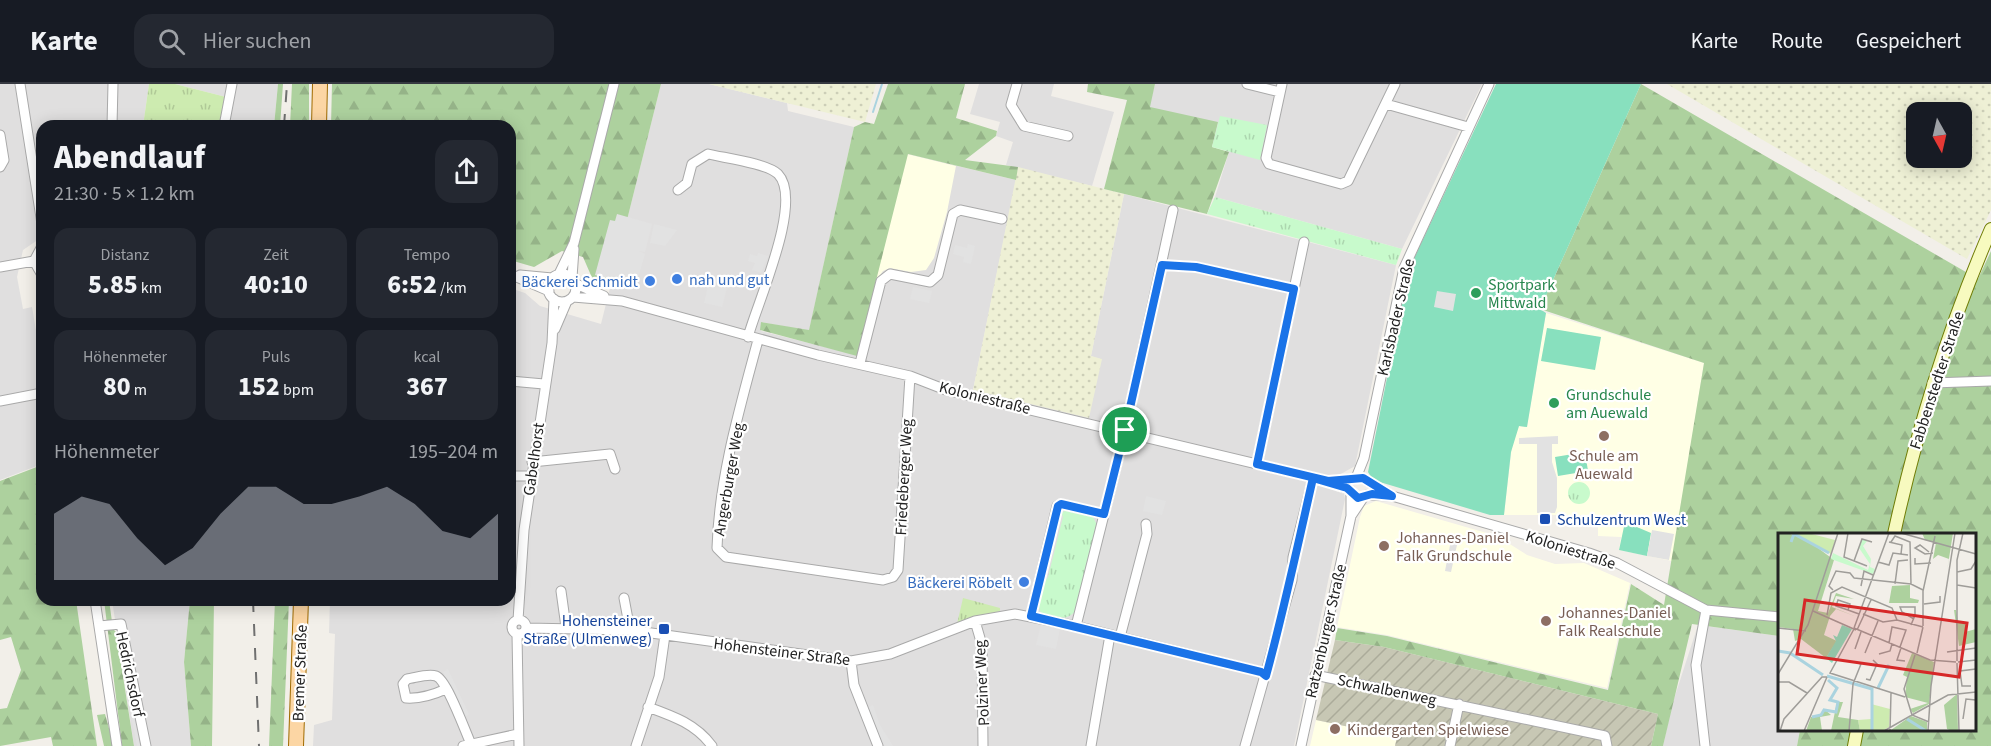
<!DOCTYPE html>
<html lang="de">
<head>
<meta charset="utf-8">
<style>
	:root { --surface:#171b24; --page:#242831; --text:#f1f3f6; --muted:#9ea1a6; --line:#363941; --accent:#8c9099 }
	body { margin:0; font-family:"Source Sans 3",sans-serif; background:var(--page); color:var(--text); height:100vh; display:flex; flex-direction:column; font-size:22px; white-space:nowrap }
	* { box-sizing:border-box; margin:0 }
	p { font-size:20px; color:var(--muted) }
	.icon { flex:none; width:33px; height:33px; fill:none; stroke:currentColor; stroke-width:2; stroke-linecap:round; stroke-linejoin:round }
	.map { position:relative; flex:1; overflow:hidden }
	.drawer { position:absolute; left:36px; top:36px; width:480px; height:486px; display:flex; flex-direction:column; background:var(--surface); border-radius:18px; box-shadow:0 3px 15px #0003 }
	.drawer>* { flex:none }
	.needle { width:39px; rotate:172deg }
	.tools { position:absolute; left:1906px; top:18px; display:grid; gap:12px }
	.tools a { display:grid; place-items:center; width:66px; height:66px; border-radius:12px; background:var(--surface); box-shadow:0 3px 15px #0003; font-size:30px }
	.pin { position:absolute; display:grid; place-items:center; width:51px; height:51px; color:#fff; margin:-26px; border:3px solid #fff; border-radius:50%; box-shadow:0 2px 6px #0007 }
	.round { display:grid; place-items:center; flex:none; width:63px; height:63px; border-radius:18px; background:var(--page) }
	.headline { display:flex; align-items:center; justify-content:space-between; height:102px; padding:0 18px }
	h1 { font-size:33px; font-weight:800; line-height:45px }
	.metrics { display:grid; grid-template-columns:repeat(3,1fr); gap:9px; height:102px; padding:6px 18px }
	.metrics div { display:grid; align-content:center; border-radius:15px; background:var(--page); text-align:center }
	.metrics b { font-size:26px; font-weight:800 }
	.metrics small { font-size:16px; font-weight:400 }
	.metrics p { font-size:16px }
	.chart { height:168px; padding:12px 18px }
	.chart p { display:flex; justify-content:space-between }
	.chart svg { width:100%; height:108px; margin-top:6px; fill:var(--accent); opacity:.7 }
	header { display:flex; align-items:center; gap:36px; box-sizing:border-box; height:84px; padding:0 30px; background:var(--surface); border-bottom:2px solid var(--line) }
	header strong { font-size:28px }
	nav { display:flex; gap:33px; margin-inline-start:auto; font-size:21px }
	.search { width:420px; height:54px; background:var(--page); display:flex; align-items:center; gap:15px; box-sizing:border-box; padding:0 21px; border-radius:18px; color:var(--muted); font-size:22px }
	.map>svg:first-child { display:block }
</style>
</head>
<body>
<header>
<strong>Karte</strong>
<div class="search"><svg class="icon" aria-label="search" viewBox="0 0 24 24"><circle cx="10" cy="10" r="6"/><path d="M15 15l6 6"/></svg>Hier suchen</div>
<nav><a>Karte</a><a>Route</a><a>Gespeichert</a></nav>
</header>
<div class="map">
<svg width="1991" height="662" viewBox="0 0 1991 662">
	<defs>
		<pattern id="construction-furrows" width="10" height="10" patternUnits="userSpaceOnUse" patternTransform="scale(1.5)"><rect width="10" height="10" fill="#c7c7b4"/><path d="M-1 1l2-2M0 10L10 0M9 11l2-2" fill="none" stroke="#abab9a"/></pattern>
		<pattern id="farmland-dots" width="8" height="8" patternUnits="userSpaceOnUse" patternTransform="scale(1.5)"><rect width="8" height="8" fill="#eef0d5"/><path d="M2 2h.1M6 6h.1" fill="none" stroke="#ccceb7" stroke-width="1.8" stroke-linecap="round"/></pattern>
		<pattern id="grass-tufts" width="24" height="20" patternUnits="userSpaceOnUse" patternTransform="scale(1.5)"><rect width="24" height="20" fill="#cdebb0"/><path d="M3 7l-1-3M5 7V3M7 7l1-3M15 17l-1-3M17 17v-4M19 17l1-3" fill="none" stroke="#b0c997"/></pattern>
		<pattern id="forest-firs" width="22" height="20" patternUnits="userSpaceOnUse" patternTransform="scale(1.5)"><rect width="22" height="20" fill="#add19e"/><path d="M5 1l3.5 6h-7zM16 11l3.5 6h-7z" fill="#95b388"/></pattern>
		<pattern id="park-tufts" width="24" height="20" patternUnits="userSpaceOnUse" patternTransform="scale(1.5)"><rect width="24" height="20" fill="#c8facc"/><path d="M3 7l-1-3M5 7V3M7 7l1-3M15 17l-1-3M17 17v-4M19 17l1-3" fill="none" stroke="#acd6af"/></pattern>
	</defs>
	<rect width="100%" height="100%" fill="#f2efe9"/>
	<path fill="#e0dfdf" d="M0 0H149L143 42H42V153L23 166 17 193 23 225 32 223 41 276 42 380 0 396Z
		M175 0H278L274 42H220L226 13Z
		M661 0H709L787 19 788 27 854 43 809 247 761 238V247L857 271 907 70 1016 96 973 306 1102 276 1091 272 1124 110 1396 181 1355 382 1339 391 1336 407 1344 410 1345 415 1294 662H313L314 641 332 636 335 550 329 549 330 516H510V204L525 209 540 222 601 240Z
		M979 0H1054L1051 12 1114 28 1092 102 1006 81 1013 58 996 52 1000 38 970 30Z
		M1155 0H1482L1402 165 1215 113 1229 68 1149 23Z
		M112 516H190L184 578 191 662H134Z
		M1698 541 1779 552 1780 646H1800L1797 662H1663L1672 621Z"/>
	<path fill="#ffffe5" d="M907 70 956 82 947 128 934 174 926 186 911 188 890 184 883 187 875 198Z
		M1546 229 1704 279 1672 477 1619 466 1621 453 1598 452V431H1504L1512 361 1519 342 1527 343Z
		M1376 417 1497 452 1527 471 1555 480 1584 479 1630 499 1607 604 1387 551 1337 543 1360 433 1364 422Z
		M1316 636 1397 653 1395 662H1310Z"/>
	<path fill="url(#construction-furrows)" d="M1335 556 1384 563 1658 630 1651 662H1395L1397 653 1316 636Z"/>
	<path fill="url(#farmland-dots)" fill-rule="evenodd" d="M709 0H876L865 38Z
		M1667 0H1991V126L1967 175ZM1962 28V74H1917V28Z
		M1018 83 1124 110 1091 272 1102 275 1089 334 973 306Z"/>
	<path fill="url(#grass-tufts)" d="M149 0H175L226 13 220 42H143Z
		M963 514 1000 524V527L957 540Z"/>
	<path fill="url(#forest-firs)" d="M278 0H283L280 42H274Z
		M292 0H309V42H290Z
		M332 0H661L610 204 593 196 583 173 562 167 534 183 510 176V42H331Z
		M888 0H965L956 34 997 47 996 52 965 76 1018 83 1016 96 908 70 857 272 760 246 761 238 809 246 854 43 865 38 874 40Z
		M1088 0H1155L1150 23 1218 38 1212 63 1229 68 1207 130 1104 105 1127 16 1087 8Z
		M1641 0 1978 195 1991 167V662H1797L1800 646H1974V450H1780L1779 552 1692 540 1663 662H1651L1658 630 1384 563 1335 556 1337 544 1387 552 1608 606 1631 500 1664 521 1704 279 1540 225Z
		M42 381V516H76L97 662H53L51 653 0 662V625L7 624 21 586 11 553 0 556V397Z
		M104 516H109L113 545 116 548 134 662H122Z
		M190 516H214L212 662H191L184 578Z
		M275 516H289L283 662H269Z
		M105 630 114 662H104L97 631Z"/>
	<path fill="url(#park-tufts)" d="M1220 32 1267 41 1260 76 1212 63Z
		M1215 113 1402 165 1396 181 1207 130Z
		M1568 409a11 11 0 1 1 22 0a11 11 0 1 1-22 0Z
		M1069 425 1092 431 1097 441 1077 525C1067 539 1055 533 1042 530 1035 522 1041 500 1048 493L1063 433 1061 429Z"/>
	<path fill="#88e0be" d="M1496 0H1641L1540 225 1546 229 1527 343 1519 342 1511 368 1504 431H1490L1373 396 1368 388 1409 185Z
		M1547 244 1601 253 1595 286 1541 277Z
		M1585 368 1588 387 1558 392 1555 373Z
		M1625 438 1651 449 1647 472 1619 466Z"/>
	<path fill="#e2e2e2" d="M617 130 652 140 645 168 639 167 645 170 636 201 595 191 610 136 615 137Z
		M654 140 677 146 665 162 650 159Z
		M968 160 975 162 971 180 963 178 964 173 953 170 955 161 967 164Z
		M758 169 768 172 761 189 752 186 755 179 748 177 750 170 757 172Z
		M709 198 727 203 722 223 704 219Z
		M913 203 932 207 929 219 910 215Z
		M1437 207 1456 210 1453 227 1434 223Z
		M1558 352V360H1552V378L1557 394V423L1555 429H1537V360H1519V354Z
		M1146 412 1166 417 1162 431 1143 427Z
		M1652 446 1674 450 1669 476 1647 472Z
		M1452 451 1459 452 1451 488 1445 487Z
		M1041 541 1060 545 1056 565 1036 561Z
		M125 572 143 662H137L128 617 121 575Z
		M448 585 469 630 465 633 443 588Z
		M873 621 880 641 893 662H885L874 644 866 624Z"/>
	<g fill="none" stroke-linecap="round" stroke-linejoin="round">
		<path stroke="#aad3df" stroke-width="2" d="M873 28 882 0"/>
		<g stroke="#a9a9a9" stroke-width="11">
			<path id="street" d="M20 0 42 140
				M1017 0 1011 21 1024 42 1068 52
				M1247 0 1280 8
				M1282 0 1266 74 1269 80 1341 100 1348 97 1395 0
				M1386 20 1468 43
				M112 42 113 0
				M224 42 232 0
				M0 51 4 76 0 83
				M678 106 687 99 692 80 708 70C724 74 766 79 778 90 804 117 757 219 748 253
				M42 162 34 177 42 191
				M1162 181 1196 183 1294 205
				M0 183 34 177
				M548 204a14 14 0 1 1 28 0a14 14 0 1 1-28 0Z
				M510 190 549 207
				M559 190 574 159 614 0
				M520 191 552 194
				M572 194 574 165
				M576 200 604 212
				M573 213 622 217 818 271 910 292 946 306 1328 397 1350 406
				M555 245 567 217
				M758 256C740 323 719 394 717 464L726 473 883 496 893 493 898 486 910 292
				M860 279 881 197 890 190 930 198 938 191 953 130 960 126 1002 135
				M510 297 544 300
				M1932 299 1991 297
				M0 317 42 309
				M532 378 610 370 615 385
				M1257 380 1304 158
				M510 392H530
				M1356 394 1364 374 1404 184 1489 0
				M1328 397 1363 394 1392 412
				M1367 411 1392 412 1589 469 1617 479 1706 526 1780 533
				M1351 432 1363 414
				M561 507 566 543
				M624 514 630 546
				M95 516 117 662
				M1031 532 1057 422 1061 420 1104 430
				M512 543a7 7 0 1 1 14 0a7 7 0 1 1-14 0Z
				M518 536 524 446 552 259 554 215
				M975 537 982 561 983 662
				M99 542 121 540 146 662
				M1076 542 1125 347 1173 126
				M526 544 630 546 851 577 890 570 975 537 1015 530 1076 542 1261 588 1266 592
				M517 550 519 662
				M1120 553 1147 450 1146 440
				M851 577 854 601 878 662
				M1315 591 1605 652 1607 662
				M446 605C433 611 421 615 406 614L403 600 407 595C415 594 428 589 436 592 447 596 465 647 471 660
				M648 623C673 632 696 640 712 662
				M463 662 518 650
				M636 662 659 593 665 551
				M1091 662 1110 551
				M1245 662 1292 496 1293 473 1313 394
				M1301 662 1351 432V410
				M1450 662 1459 620
				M1705 662 1696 581 1706 526"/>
		</g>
		<g stroke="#707d05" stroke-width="14">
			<path id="secondary" d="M1894 450C1917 345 1948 244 1991 145
				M1854 662 1857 646"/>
		</g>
		<g stroke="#a06b00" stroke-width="16">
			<path id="primary" d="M319 42 320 0
				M296 662 301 516"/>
		</g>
		<use href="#street" stroke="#fff" stroke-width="9"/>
		<use href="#secondary" stroke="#f7fabf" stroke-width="12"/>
		<use href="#primary" stroke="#fcd6a4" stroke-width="14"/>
		<path stroke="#707070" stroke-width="2" stroke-dasharray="12 12" stroke-linecap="butt" d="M284 42 287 0
			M253 516 259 662"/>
	</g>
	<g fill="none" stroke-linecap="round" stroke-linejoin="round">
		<g stroke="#fff" stroke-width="12">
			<path id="route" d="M1125 346 1104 430 1061 420 1058 422 1031 532 1261 588 1266 592C1284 526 1298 460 1313 394L1347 404 1358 414 1372 410 1392 412 1363 394 1328 397 1257 380 1294 205 1196 183 1162 181 1125 346"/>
		</g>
		<use href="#route" stroke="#1a73e8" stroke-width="8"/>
	</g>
	<g fill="#3f7fe0" stroke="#fff" stroke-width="2">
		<circle cx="677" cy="195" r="6"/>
		<circle cx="650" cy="197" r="6"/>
		<circle cx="1024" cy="498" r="6"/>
	</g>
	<g fill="#2e9e5b" stroke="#fff" stroke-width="2">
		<circle cx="1476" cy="209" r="6"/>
		<circle cx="1554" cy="319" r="6"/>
	</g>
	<g fill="#8d6e63" stroke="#fff" stroke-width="2">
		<circle cx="1604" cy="352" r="6"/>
		<circle cx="1384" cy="462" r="6"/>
		<circle cx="1546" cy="537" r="6"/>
		<circle cx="1335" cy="645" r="6"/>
	</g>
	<g fill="#1a4fb4" stroke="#fff" stroke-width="2">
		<rect x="1539" y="429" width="12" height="12" rx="3"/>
		<rect x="658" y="539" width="12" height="12" rx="3"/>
	</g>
	<g text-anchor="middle" stroke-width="4.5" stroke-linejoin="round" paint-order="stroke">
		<g font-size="16" fill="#366cbe" stroke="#fff" text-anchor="end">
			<text x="689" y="201" text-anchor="start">nah und gut</text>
			<text x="638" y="203">Bäckerei Schmidt</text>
			<text x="1012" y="504">Bäckerei Röbelt</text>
		</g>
		<g font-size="16" fill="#27864d" stroke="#fff" text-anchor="start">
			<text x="1488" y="206">Sportpark<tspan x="1488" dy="18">Mittwald</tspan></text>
			<text x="1566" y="316">Grundschule<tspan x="1566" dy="18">am Auewald</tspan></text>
		</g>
		<g font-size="16" fill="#222" stroke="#fff">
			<text transform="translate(1395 233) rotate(-77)" y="6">Karlsbader Straße</text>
			<text transform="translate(1936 296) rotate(-72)" y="6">Fabbenstedter Straße</text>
			<text transform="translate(985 313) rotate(14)" y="6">Koloniestraße</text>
			<text transform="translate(533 375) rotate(-82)" y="6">Gabelhorst</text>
			<text transform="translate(903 393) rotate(-87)" y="6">Friedeberger Weg</text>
			<text transform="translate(728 395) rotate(-80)" y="6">Angerburger Weg</text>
			<text transform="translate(1571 465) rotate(18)" y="6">Koloniestraße</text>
			<text transform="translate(1325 547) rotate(-77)" y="6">Ratzenburger Straße</text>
			<text transform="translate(782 567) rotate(7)" y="6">Hohensteiner Straße</text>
			<text transform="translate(299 589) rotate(-88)" y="6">Bremer Straße</text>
			<text transform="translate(131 590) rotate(78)" y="6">Hedrichsdorf</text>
			<text transform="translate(981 599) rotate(-93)" y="6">Polziner Weg</text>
			<text transform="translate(1387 605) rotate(12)" y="6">Schwalbenweg</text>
		</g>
		<g font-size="16" fill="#785e54" stroke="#fff" text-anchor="start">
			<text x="1604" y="377" text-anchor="middle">Schule am<tspan x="1604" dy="18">Auewald</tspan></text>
			<text x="1396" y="459">Johannes-Daniel<tspan x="1396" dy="18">Falk Grundschule</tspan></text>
			<text x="1558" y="534">Johannes-Daniel<tspan x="1558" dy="18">Falk Realschule</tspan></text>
			<text x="1347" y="651">Kindergarten Spielwiese</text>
		</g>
		<g font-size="16" fill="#164399" stroke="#fff" text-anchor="start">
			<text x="1557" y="441">Schulzentrum West</text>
			<text x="652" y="542" text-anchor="end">Hohensteiner<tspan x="652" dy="18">Straße (Ulmenweg)</tspan></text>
		</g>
	</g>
	<g transform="translate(1778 449)">
		<rect width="198" height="198" fill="#f2efe9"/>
		<path d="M30 0 57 7 53 21 16 1ZM93 171 112 176 111 194 104 198H82L80 187 93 186Z" fill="#cdebb0"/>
		<path d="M9 0 28 6 56 27 40 78 50 80 58 60 76 66 58 63 54 74 79 84 58 76 52 83 46 102 59 108 48 125 23 106 17 108 15 96 0 94V1ZM144 0H175L169 38 171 26 160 22 155 26 158 10 147 7ZM132 52V65L141 67 140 70H111L114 53ZM176 77H178L180 88 190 90 187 99 198 96V109L181 113ZM134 120 156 129 151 171 135 180 132 176 150 170 127 164 129 144 125 142ZM179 161 180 198H174L169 196 166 172ZM59 169H65L60 184 80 187 82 198H53ZM46 176 53 182 42 184 44 198H28L33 184 43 182ZM133 183 149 189V198L113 197Z" fill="#add19e"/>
		<path d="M84 6 89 8 85 13 93 26 92 34 97 36 95 41 53 26 55 20 90 37 92 31 81 15Z" fill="#c8facc"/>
		<path d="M64 92 74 96 54 130 48 125 58 108 55 102 59 104Z" fill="#88e0be"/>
		<path fill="none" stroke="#aad3df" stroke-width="3" d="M13 9 16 1 51 20M0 118 12 120 45 142M49 143 94 156V198M100 155 111 132M34 184 43 182 46 177 58 179 60 169 52 167 59 155 50 147M129 186 148 198"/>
		<path fill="none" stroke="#9f9d99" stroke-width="1.5" d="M70 0 66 24 89 33M123 0 198 21M111 9 124 12 123 21M113 9 117 3 132 9 133 51M151 19 142 12 137 15 147 21 155 20M137 25V31L153 30M76 28 84 6 94 9M100 29 111 32 115 20 130 22M179 39 193 36 198 28M76 45 133 51 145 57M117 51 120 28 130 27M179 52 198 55M83 53 86 38 95 42M55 57 51 53 58 38 72 40 76 45M146 71 162 69V63M70 77 72 71 60 67 58 73 70 77 81 81M35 78 78 97M85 81 105 89 119 87 145 94M49 82 53 60 64 54 114 75 119 87M133 92 137 82V74H122L124 79 136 86M145 93V58L157 3M0 95 28 98M76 95 152 127 178 129M76 95 111 0M76 96 52 140 127 164M79 97 93 67M111 110 114 94 128 97 122 114M123 115 119 127 127 128M77 116 83 99M169 119 198 115M87 120 100 88M139 120 145 94M101 121 112 118 114 111M179 128V27L185 0M180 129 198 127M179 130 181 198M0 141 30 92 60 0M88 146 92 147 99 131 95 127M0 149H11L29 160M193 153H184L182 138 198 136M185 186 188 166 198 167M151 189 134 182 170 162 198 159M2 198 6 186 44 144H49M26 198 49 144M71 198 75 151 83 131 77 129M106 198 134 182 126 156 137 122M112 198 113 160M150 198 153 153 177 0"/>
		<path fill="#d62828" fill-opacity="0.15" stroke="#d62828" stroke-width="3" d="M27 67 189 90 181 144 19 121Z"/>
		<rect width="198" height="198" fill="none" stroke="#222" stroke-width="3"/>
	</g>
</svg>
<div class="tools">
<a><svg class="needle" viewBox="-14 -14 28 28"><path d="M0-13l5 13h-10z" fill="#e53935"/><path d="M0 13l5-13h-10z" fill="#9ea1a6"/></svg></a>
</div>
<div class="pin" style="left:1125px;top:346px;background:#1e9e55"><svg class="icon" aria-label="arrive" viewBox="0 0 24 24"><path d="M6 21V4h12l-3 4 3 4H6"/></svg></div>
<section class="drawer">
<div class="headline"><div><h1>Abendlauf</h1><p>21:30 · 5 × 1.2 km</p></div><a class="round"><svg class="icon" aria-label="share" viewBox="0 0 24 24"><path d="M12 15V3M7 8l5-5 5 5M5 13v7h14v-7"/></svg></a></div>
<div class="metrics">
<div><p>Distanz</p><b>5.85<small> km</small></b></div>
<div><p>Zeit</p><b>40:10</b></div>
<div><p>Tempo</p><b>6:52<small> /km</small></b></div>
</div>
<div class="metrics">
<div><p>Höhenmeter</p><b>80<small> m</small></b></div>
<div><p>Puls</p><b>152<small> bpm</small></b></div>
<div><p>kcal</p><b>367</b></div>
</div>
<div class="chart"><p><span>Höhenmeter</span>195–204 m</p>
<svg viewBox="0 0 160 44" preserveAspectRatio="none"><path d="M0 44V17L10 10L20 13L30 27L40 38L50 31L60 17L70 6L80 6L90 13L100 13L110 10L120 6L130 13L140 24L150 27L160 17V44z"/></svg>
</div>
</section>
</div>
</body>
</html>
